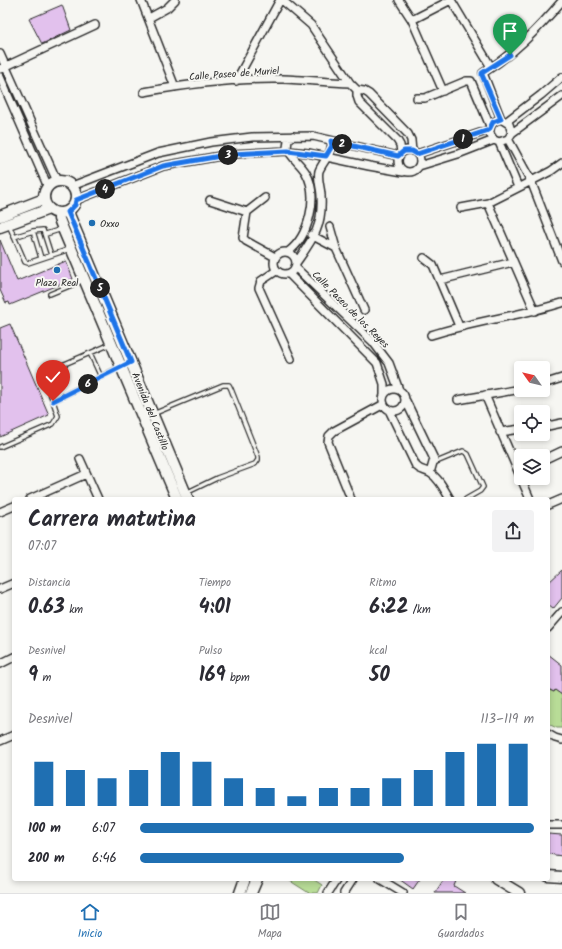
<!DOCTYPE html>
<html lang="es">
<head>
<meta charset="utf-8">
<style>
	:root { --surface:#fff; --page:#f2f2f3; --text:#2b2b33; --muted:#7c7c81; --line:#e1e1e2; --accent:#1f6fb2 }
	body { margin:0; font-family:Kalam,sans-serif; background:var(--page); color:var(--text); height:100vh; display:flex; flex-direction:column; font-size:15px; white-space:nowrap }
	* { box-sizing:border-box; margin:0 }
	p { font-size:13px; color:var(--muted) }
	.icon { flex:none; width:22px; height:22px; fill:none; stroke:currentColor; stroke-width:2; stroke-linecap:round; stroke-linejoin:round }
	.map { position:relative; flex:1; overflow:hidden }
	.sheet { position:absolute; left:12px; top:497px; width:538px; height:384px; display:flex; flex-direction:column; background:var(--surface); border-radius:4px; box-shadow:0 2px 6px #0003 }
	.sheet>* { flex:none }
	.needle { width:26px; rotate:304deg }
	.buttons { position:absolute; left:514px; top:361px; display:grid; gap:8px }
	.buttons a { display:grid; place-items:center; width:36px; height:36px; border-radius:4px; background:var(--surface); box-shadow:0 2px 6px #0003; font-size:20px }
	.pin { position:absolute; display:grid; place-items:center; width:34px; height:34px; color:#fff; margin:-41px -17px; border-radius:50% 50% 50% 0; rotate:-45deg; box-shadow:0 0 4px #0007 }
	.pin .icon { rotate:45deg }
	.km { position:absolute; width:20px; height:20px; margin:-10px; border-radius:50%; background:#222; color:#fff; font-size:11px; line-height:20px; text-align:center }
	.round { display:grid; place-items:center; flex:none; width:42px; height:42px; border-radius:4px; background:var(--page) }
	.overview { display:flex; align-items:center; justify-content:space-between; height:68px; padding:0 16px }
	h1 { font-size:22px; font-weight:600; line-height:30px }
	.metrics { display:grid; grid-template-columns:repeat(3,1fr); gap:6px; height:68px; padding:4px 16px }
	.metrics div { display:grid; align-content:center }
	.metrics b { font-size:20px; font-weight:600 }
	.metrics small { font-size:11px; font-weight:400 }
	.metrics p { font-size:11px }
	.chart { height:112px; padding:8px 16px }
	.chart p { display:flex; justify-content:space-between }
	.chart svg { width:100%; height:72px; margin-top:4px; stroke:var(--accent); stroke-width:6 }
	ul { padding:0 16px; list-style:none; font-size:13px }
	li { display:grid; grid-template-columns:64px 48px 1fr; align-items:center; height:30px }
	li i { height:10px; border-radius:5px; background:var(--accent) }
	.tab-bar { display:flex; justify-content:space-around; align-items:center; height:56px; border-top:1px solid var(--line); background:var(--surface); font-size:11px; color:var(--muted) }
	.tab-bar a { display:grid; justify-items:center; gap:2px }
	.tab-bar .selected { color:var(--accent) }
	.map>svg:first-child { display:block }
</style>
</head>
<body>
<div class="map">
<svg width="562" height="893" viewBox="0 0 562 893">
	<rect width="100%" height="100%" fill="#f6f6f2"/>
	<filter id="ink" filterUnits="userSpaceOnUse"><feTurbulence type="fractalNoise" baseFrequency=".025" numOctaves="2"/><feDisplacementMap in="SourceGraphic" scale="8" xChannelSelector="R" yChannelSelector="G"/><feConvolveMatrix kernelMatrix="1 2 1 2 8 2 1 2 1" color-interpolation-filters="sRGB"/></filter>
	<g filter="url(#ink)">
		<path fill="#b8dc97" stroke="#728461" d="M549 690 554 692 555 690 562 695V728H557L548 724V692Z
			M287 879H313L322 885 318 893H309Z"/>
		<path fill="#e2c1ed" stroke="#2b2b2b" d="M62 5 71 30 42 44 29 19Z
			M0 240 17 281 66 261 73 279 10 305 9 302 6 303 0 290Z
			M10 324 49 415 0 437V328Z
			M562 570V598L553 609 548 605V583Z
			M548 654 562 665V695L555 690 554 692 548 689Z
			M548 834 562 835V856L548 854Z
			M399 879H420L413 889Z
			M444 879H453L456 881 454 886 465 893H435Z"/>
		<g fill="none" stroke-linecap="round" stroke-linejoin="round">
			<g stroke="#2b2b2b" stroke-width="6">
				<path id="lane" d="M9 225 25 262 28 263 70 249
					M33 231 41 258
					M46 234 62 229
					M14 237 33 231 43 230 51 255
					M50 294 84 280
					M90 353 101 377
					M53 401 44 377 46 372 111 344
					M153 414 223 385H229L231 389 258 457V460L255 464 217 478 186 493
					M0 447 53 424 58 416 53 401 130 362
					M434 463 463 451 468 454 483 487 480 491 466 499"/>
			</g>
			<g stroke="#2b2b2b" stroke-width="10">
				<path id="street" d="M141 0 175 87
					M282 0 311 25 350 83 357 90 364 91 369 94 408 134 411 140 412 151
					M399 0 412 20 443 91
					M451 0 491 67
					M149 18 167 8 175 0
					M412 20 451 0
					M0 54 57 181
					M0 69 95 25
					M0 77 48 187
					M236 81 280 0
					M357 90V96L359 102 397 140 400 145 401 153
					M144 92C189 84 237 78 283 79 305 80 328 82 350 83
					M417 98H425L466 81H471L490 126
					M501 119 483 73C514 54 538 29 562 1
					M507 121 541 95 562 77
					M512 133 562 96
					M508 139 531 181 562 261
					M499 142 508 139 512 133 509 124 501 119C493 121 489 125 490 134L494 140 499 142 518 187
					M398 161a11 11 0 1 1 22 0a11 11 0 1 1-22 0Z
					M417 154 489 130
					M419 166 458 154 494 140
					M72 186 158 153 211 142 252 137 313 136 398 156
					M265 198 247 212 243 238 246 241 275 257
					M76 200 163 166 232 154 288 151 308 153 369 166 403 172
					M210 200 247 212
					M488 203 535 311
					M461 208 488 203 551 171 562 163
					M330 227 336 248 364 310
					M311 235 336 248
					M274 263a11 11 0 1 1 22 0a11 11 0 1 1-22 0Z
					M288 252C309 237 319 196 306 173 301 164 291 158 287 148L288 140 293 136
					M424 258 433 265 459 326
					M296 263C313 239 323 227 321 196 321 188 317 179 319 171 323 161 334 152 331 141
					M295 267 373 342 389 363 399 390
					M276 271 261 281 259 288 291 359
					M289 274 377 363 384 384V395
					M440 280 513 262
					M431 335C474 321 519 316 562 303
					M543 384 562 378
					M383 400a11 11 0 1 1 22 0a11 11 0 1 1-22 0Z
					M485 395 530 499
					M458 400 521 389
					M406 401 434 459 430 473
					M389 410 416 466C421 471 425 470 430 473 439 478 445 491 450 499
					M543 427 562 423
					M500 432 521 429
					M80 459 98 499
					M543 460 562 451
					M30 499 86 474
					M351 499 328 442 329 436 334 431 384 404
					M548 505 562 499
					M0 512 14 506
					M0 589 14 583
					M548 628 562 612
					M0 664 14 657
					M548 734 555 738 562 740
					M0 741 14 735
					M548 825H562
					M380 879 403 893
					M328 893 337 879
					M344 893 353 879"/>
			</g>
			<g stroke="#2b2b2b" stroke-width="13">
				<path id="secondary" d="M44 197a16 16 0 1 1 32 0a16 16 0 1 1-32 0Z
					M68 212 188 499
					M59 214V219L63 229 177 499
					M0 216 44 199
					M0 227 49 209
					M548 876 562 877
					M496 879 519 893
					M240 893 245 879
					M251 893 257 879"/>
			</g>
			<use href="#lane" stroke="#f6f6f2" stroke-width="3.5"/>
			<use href="#street" stroke="#f6f6f2" stroke-width="7"/>
			<use href="#secondary" stroke="#f6f6f2" stroke-width="10"/>
		</g>
	</g>
	<g fill="none" stroke-linecap="round" stroke-linejoin="round" filter="url(#ink)">
		<g stroke="#fff" stroke-width="8">
			<path id="route" d="M53 401 131 362 68 212 75 205 76 200 163 166 232 154 288 151 326 156 332 146 331 141 398 156 404 151H412L417 154 489 130 493 122 501 119 482 75V73L510 55"/>
		</g>
		<use href="#route" stroke="#1a73e8" stroke-width="5"/>
	</g>
	<g fill="#1f6fb2" stroke="#f6f6f2" stroke-width="1.5">
		<circle cx="92" cy="223" r="4"/>
		<circle cx="57" cy="270" r="4"/>
	</g>
	<g text-anchor="middle" stroke-width="4" stroke-linejoin="round" paint-order="stroke">
		<g font-size="10" fill="#2b2b2b" stroke="#f6f6f2">
			<text transform="translate(234 73) rotate(-4)" y="4">Calle Paseo de Muriel</text>
			<text transform="translate(351 309) rotate(45)" y="4">Calle Paseo de los Reyes</text>
			<text transform="translate(151 411) rotate(68)" y="4">Avenida del Castillo</text>
		</g>
		<g font-size="10" fill="#2b2b2b" stroke="#f6f6f2" text-anchor="start">
			<text x="100" y="227">Oxxo</text>
			<text x="57" y="286" text-anchor="middle">Plaza Real</text>
		</g>
	</g>
</svg>
<div class="buttons">
<a><svg class="needle" viewBox="-14 -14 28 28"><path d="M0-13l5 13h-10z" fill="#e53935"/><path d="M0 13l5-13h-10z" fill="#7c7c81"/></svg></a>
<a><svg class="icon" aria-label="locate" viewBox="0 0 24 24"><circle cx="12" cy="12" r="6"/><path d="M12 2v4M12 18v4M2 12h4M18 12h4"/></svg></a>
<a><svg class="icon" aria-label="layers" viewBox="0 0 24 24"><path d="M12 4l9 5-9 5-9-5zM3 14l9 5 9-5"/></svg></a>
</div>
<div class="pin" style="left:510px;top:55px;background:#1e9e55"><svg class="icon" aria-label="arrive" viewBox="0 0 24 24"><path d="M6 21V4h12l-3 4 3 4H6"/></svg></div>
<div class="pin" style="left:53px;top:401px;background:#d93025"><svg class="icon" aria-label="check" viewBox="0 0 24 24"><path d="M5 12l5 5 9-10"/></svg></div>
<b class="km" style="left:463px;top:139px">1</b>
<b class="km" style="left:342px;top:144px">2</b>
<b class="km" style="left:228px;top:155px">3</b>
<b class="km" style="left:105px;top:189px">4</b>
<b class="km" style="left:100px;top:288px">5</b>
<b class="km" style="left:88px;top:384px">6</b>
<section class="sheet">
<div class="overview"><div><h1>Carrera matutina</h1><p>07:07</p></div><a class="round"><svg class="icon" aria-label="share" viewBox="0 0 24 24"><path d="M12 15V3M7 8l5-5 5 5M5 13v7h14v-7"/></svg></a></div>
<div class="metrics">
<div><p>Distancia</p><b>0.63<small> km</small></b></div>
<div><p>Tiempo</p><b>4:01</b></div>
<div><p>Ritmo</p><b>6:22<small> /km</small></b></div>
</div>
<div class="metrics">
<div><p>Desnivel</p><b>9<small> m</small></b></div>
<div><p>Pulso</p><b>169<small> bpm</small></b></div>
<div><p>kcal</p><b>50</b></div>
</div>
<div class="chart"><p><span>Desnivel</span>113–119 m</p>
<svg viewBox="0 0 160 44" preserveAspectRatio="none"><path d="M5 44V17M15 44V22M25 44V27M35 44V22M45 44V11M55 44V17M65 44V27M75 44V33M85 44V38M95 44V33M105 44V33M115 44V27M125 44V22M135 44V11M145 44V6M155 44V6"/></svg>
</div>
<ul>
<li><b>100 m</b>6:07<i style="width:100%"></i></li>
<li><b>200 m</b>6:46<i style="width:67%"></i></li>
</ul>
</section>
</div>
<nav class="tab-bar">
<a class="selected"><svg class="icon" aria-label="home" viewBox="0 0 24 24"><path d="M3 11l9-7 9 7M6 9v11h12V9"/></svg>Inicio</a>
<a><svg class="icon" aria-label="map" viewBox="0 0 24 24"><path d="M3 6l6-2 6 2 6-2v14l-6 2-6-2-6 2zM9 4v14M15 6v14"/></svg>Mapa</a>
<a><svg class="icon" aria-label="saved" viewBox="0 0 24 24"><path d="M7 4h10v16l-5-4-5 4z"/></svg>Guardados</a>
</nav>
</body>
</html>
